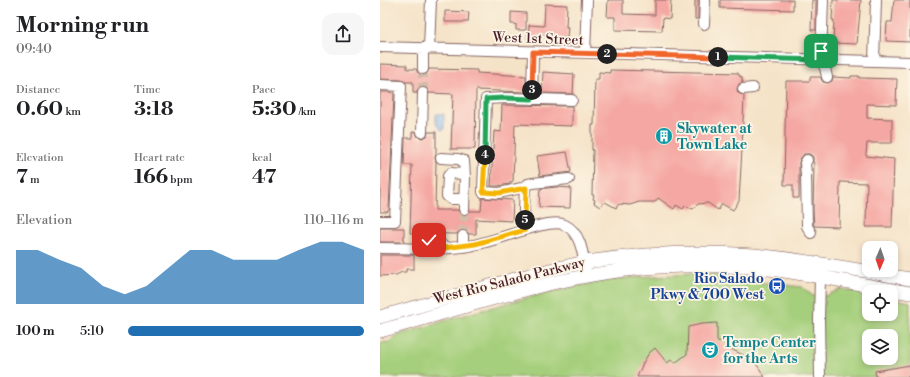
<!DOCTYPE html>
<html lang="en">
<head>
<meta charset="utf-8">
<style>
	:root { --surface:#fff; --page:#f6f6f6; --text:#202124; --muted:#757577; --accent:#1f6fb2 }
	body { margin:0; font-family:"Libre Bodoni",serif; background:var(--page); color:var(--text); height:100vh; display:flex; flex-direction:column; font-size:15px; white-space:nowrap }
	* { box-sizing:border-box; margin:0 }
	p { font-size:13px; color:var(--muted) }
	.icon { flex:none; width:22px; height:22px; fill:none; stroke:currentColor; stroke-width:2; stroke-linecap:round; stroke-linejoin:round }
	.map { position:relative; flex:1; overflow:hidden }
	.panel { display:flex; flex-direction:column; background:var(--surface); width:380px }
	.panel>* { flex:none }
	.needle { width:26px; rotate:182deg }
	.controls { position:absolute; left:482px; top:241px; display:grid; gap:8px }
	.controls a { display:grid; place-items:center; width:36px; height:36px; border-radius:8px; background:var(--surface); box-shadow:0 2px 6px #0003; font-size:20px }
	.pin { position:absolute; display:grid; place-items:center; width:34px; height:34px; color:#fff; margin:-17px; border-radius:8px; box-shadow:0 2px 6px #0006 }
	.km { position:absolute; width:20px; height:20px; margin:-10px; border-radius:50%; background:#222; color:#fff; font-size:11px; line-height:20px; text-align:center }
	.round { display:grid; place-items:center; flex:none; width:42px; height:42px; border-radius:12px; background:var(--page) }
	.headline { display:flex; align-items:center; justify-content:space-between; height:68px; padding:0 16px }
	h1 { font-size:22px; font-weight:800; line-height:30px }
	.figures { display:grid; grid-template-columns:repeat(3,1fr); gap:6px; height:68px; padding:4px 16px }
	.figures div { display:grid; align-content:center }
	.figures b { font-size:20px; font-weight:800 }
	.figures small { font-size:11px; font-weight:400 }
	.figures p { font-size:11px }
	.chart { height:112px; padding:8px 16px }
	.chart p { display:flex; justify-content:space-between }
	.chart svg { width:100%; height:72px; margin-top:4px; fill:var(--accent); opacity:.7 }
	ul { padding:0 16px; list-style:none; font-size:13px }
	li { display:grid; grid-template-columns:64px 48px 1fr; align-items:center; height:30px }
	li i { height:10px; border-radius:5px; background:var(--accent) }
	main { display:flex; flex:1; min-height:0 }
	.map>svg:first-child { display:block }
</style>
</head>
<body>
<main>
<section class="panel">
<div class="headline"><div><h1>Morning run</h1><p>09:40</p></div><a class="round"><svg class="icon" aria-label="share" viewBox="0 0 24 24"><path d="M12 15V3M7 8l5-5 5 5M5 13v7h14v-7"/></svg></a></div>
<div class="figures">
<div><p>Distance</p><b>0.60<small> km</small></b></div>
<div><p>Time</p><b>3:18</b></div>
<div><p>Pace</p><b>5:30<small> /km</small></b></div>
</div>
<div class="figures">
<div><p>Elevation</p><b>7<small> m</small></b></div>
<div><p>Heart rate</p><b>166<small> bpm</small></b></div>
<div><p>kcal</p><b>47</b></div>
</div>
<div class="chart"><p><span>Elevation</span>110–116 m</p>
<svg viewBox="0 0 160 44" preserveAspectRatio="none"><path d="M0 44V11L10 11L20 17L30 22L40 33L50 38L60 33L70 22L80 11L90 11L100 17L110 17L120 17L130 11L140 6L150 6L160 11V44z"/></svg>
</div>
<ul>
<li><b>100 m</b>5:10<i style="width:100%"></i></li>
</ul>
</section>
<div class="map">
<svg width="530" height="377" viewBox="0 0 530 377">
	<rect width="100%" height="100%" fill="#fcf5e5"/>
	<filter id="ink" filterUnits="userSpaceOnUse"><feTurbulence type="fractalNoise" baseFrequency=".025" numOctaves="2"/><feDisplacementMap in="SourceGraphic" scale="8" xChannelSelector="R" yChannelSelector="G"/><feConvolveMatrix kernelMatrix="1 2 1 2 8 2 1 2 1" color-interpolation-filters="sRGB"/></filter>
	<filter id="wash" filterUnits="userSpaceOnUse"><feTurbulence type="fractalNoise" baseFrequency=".012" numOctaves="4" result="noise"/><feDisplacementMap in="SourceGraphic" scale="16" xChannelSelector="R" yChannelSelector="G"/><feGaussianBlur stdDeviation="0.9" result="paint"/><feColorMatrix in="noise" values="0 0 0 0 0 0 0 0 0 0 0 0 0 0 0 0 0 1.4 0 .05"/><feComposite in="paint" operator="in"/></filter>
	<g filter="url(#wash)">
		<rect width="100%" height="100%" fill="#f5e3c8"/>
		<path fill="#a5cf7b" stroke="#787753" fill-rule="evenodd" d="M312 274 341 275 367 281 422 287 433 296H445L461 289 489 294V314H511V298L530 302V377H0V343L9 342 21 334C89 314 157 292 227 281 255 276 283 276 312 274ZM489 336H511V358H489Z"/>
		<path fill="#81b3ed" stroke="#66698c" d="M56 114H64V130H61L56 123Z"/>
		<g id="blocks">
			<path fill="#f5a7a3" d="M228 0H243V14L275 15V0H291L290 19 283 18 282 31 235 30V17H227Z
				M315 0H318V19H315Z
				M340 0H413V10L340 8Z
				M432 0H436V30H431Z
				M453 0H481L477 44 453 43 454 20H452Z
				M514 0H530V42L506 41 507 22H512Z
				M165 4 187 5 186 27H188L187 38H172V35H157V40H148L149 25 164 26Z
				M65 11 89 12 88 22H65Z
				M131 12 146 13V30H136V24H131Z
				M0 64 27 65V69H36L38 73 43 75 47 74 49 69 97 70V73L146 76V92L96 90 95 149H71L73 94 49 93 47 88 43 87 38 89 37 93H33V82H26L21 80 0 79Z
				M230 70 358 73V75H360V77H362V81H363V82L359 84 357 89 358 93 364 95 362 149 359 201 353 210 342 204 338 210 328 203 318 204 313 209 305 206 303 209 296 205 294 209 278 198 275 202H259L250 205 239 204 236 208 225 202 220 207 214 203 215 200 213 199 214 195H212L213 150H212V125H214L215 79H219V72L230 73Z
				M163 72 194 74 193 94 162 93Z
				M471 76H479V78H483L517 79 516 105 487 104V118L512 119V143H487L486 154V156L514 159 512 227H486L487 183 460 182 459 227 434 226 433 210 434 163H433V157L430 154H424L420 159 419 163V198H413V185H404L406 81H430V77H440L443 82 448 83 452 81 453 77 471 78Z
				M0 92H11L14 94 9 210 7 212H0Z
				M122 105 192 106V126L135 124 133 181 130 182V184L118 186H111L114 131 121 132Z
				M32 132H36L38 137 42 138 47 136 48 132H56V154L55 158 56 162 55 210H78L80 214 84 215 87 214 90 211H101L102 198 133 200 132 221 96 219V234H89L87 231 83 230 79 231 77 234 30 233 32 165H24L25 138H32Z
				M187 152 191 172 160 176 157 156Z
				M176 187 191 188 190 208 159 207 160 189Z
				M0 228H24V242H0Z
				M0 255H34V269H26V272H22L16 275 0 276Z
				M337 323V341L349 342V348L367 357 377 365 385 377H257L263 363 269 353 275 348 287 363 291 360 295 363 307 354 308 327 322 324Z
				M530 365V377H496L495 371Z"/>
		</g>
	</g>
	<g filter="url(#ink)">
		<use href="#blocks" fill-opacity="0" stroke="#866462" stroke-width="1"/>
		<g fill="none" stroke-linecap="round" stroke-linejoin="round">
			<path stroke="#d3bca9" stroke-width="10" stroke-dasharray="10 5" stroke-linecap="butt" d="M43 93V69
				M83 236 84 209"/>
			<g stroke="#866462" stroke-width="12">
				<path id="minor" d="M443 0 441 60 445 68 447 77
					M324 24 325 0
					M0 47 530 62
					M49 48 51 0
					M205 53 207 0
					M494 61 496 0
					M43 69V48
					M0 85 21 86 15 221H0
					M363 89 373 88
					M152 99 153 52
					M42 132 43 93
					M61 158 78 159 84 161 85 177
					M427 160 425 163 426 175 427 226 431 233
					M145 187 148 184 153 183 189 179
					M84 209 85 177 82 174 71 173 68 176 67 196 71 199H84
					M145 230 144 209 145 187 119 193 103 192 106 99 125 98 192 100
					M83 236V247
					M0 248C31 248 63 251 94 245 107 242 120 238 132 234 145 230 173 219 185 225 203 234 203 259 207 276
					M42 249 49 240C57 239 60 242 64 248
					M440 377 439 320 440 277 443 272"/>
			</g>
			<g stroke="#866462" stroke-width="14">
				<path id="major" d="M0 317C44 305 87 292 131 280 159 273 186 265 214 261 266 253 321 251 374 255 427 260 478 270 530 279
					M0 331C92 306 184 272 280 267 321 265 364 265 404 271 446 277 488 286 530 293"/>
			</g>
			<use href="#minor" stroke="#fff" stroke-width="10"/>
			<use href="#major" stroke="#fff" stroke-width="13"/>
		</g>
	</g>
	<g fill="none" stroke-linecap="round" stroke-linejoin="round" filter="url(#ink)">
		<g stroke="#fff" stroke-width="8">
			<path id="split-1" d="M338 57 441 60V51"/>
		</g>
		<g stroke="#fff" stroke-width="8">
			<path id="split-2" d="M227 54 338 57"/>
		</g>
		<g stroke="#fff" stroke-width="8">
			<path id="split-3" d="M152 90 153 52 227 54"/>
		</g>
		<g stroke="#fff" stroke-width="8">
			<path id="split-4" d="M105 155 106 99 125 98 152 99V90"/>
		</g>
		<g stroke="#fff" stroke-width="8">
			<path id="split-5" d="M105 155 103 192 119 193 146 188 145 220"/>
		</g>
		<g stroke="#fff" stroke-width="8">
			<path id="split-6" d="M49 240 58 241 64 248 95 244 145 230V220"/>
		</g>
		<use href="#split-1" stroke="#22a559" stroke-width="5"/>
		<use href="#split-2" stroke="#f0652b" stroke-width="5"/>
		<use href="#split-3" stroke="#f0652b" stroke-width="5"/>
		<use href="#split-4" stroke="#22a559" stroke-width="5"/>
		<use href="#split-5" stroke="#f5b400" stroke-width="5"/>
		<use href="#split-6" stroke="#f5b400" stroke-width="5"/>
	</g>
	<defs>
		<g id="building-disc" transform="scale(0.9)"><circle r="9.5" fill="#0f9aa8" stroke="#fcf5e5"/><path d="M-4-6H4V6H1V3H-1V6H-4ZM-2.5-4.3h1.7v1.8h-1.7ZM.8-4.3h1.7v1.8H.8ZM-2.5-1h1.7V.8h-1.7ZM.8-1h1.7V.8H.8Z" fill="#fff"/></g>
		<g id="bus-disc" transform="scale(0.9)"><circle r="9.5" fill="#1a4fb4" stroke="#fcf5e5"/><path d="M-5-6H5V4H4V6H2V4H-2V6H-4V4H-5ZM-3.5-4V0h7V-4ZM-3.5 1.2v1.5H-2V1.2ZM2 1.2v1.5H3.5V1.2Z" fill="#fff"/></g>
		<g id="theatre-disc" transform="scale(0.9)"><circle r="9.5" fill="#0f9aa8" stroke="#fcf5e5"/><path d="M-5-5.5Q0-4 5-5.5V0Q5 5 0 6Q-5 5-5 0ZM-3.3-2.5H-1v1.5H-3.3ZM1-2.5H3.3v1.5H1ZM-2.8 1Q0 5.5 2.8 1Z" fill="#fff"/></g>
	</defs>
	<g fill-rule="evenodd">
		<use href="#building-disc" x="284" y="136"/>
		<use href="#bus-disc" x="397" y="286"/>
		<use href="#theatre-disc" x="330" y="350"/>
	</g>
	<g text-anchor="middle" stroke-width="3.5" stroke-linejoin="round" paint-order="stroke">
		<g font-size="14" fill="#4a1f2b" stroke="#fcf5e5">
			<text transform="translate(158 38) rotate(2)" y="5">West 1st Street</text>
			<text transform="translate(129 280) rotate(-14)" y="5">West Rio Salado Parkway</text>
		</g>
		<g font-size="14" font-weight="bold" fill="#0d838f" stroke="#fcf5e5" text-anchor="start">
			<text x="297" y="133">Skywater at<tspan x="297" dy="16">Town Lake</tspan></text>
			<text x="343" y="347">Tempe Center<tspan x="343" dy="16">for the Arts</tspan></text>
		</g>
		<g font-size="14" font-weight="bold" fill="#164399" stroke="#fcf5e5" text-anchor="end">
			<text x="384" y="283">Rio Salado<tspan x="384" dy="16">Pkwy &amp; 700 West</tspan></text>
		</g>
	</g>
</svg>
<div class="controls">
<a><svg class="needle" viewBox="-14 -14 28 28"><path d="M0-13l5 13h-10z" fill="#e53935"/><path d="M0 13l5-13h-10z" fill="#757577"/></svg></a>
<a><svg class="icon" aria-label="locate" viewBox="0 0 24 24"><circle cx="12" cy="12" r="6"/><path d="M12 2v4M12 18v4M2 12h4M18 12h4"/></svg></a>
<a><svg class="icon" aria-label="layers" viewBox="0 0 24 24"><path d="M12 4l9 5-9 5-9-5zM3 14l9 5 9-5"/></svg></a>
</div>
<div class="pin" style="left:441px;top:51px;background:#1e9e55"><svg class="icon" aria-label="arrive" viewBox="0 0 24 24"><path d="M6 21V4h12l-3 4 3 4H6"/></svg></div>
<div class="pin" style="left:49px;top:240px;background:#d93025"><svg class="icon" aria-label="check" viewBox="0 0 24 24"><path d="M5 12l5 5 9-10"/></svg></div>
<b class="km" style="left:338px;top:57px">1</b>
<b class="km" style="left:227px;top:54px">2</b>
<b class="km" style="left:152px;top:90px">3</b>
<b class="km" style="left:105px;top:155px">4</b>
<b class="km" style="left:145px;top:220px">5</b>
</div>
</main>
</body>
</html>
